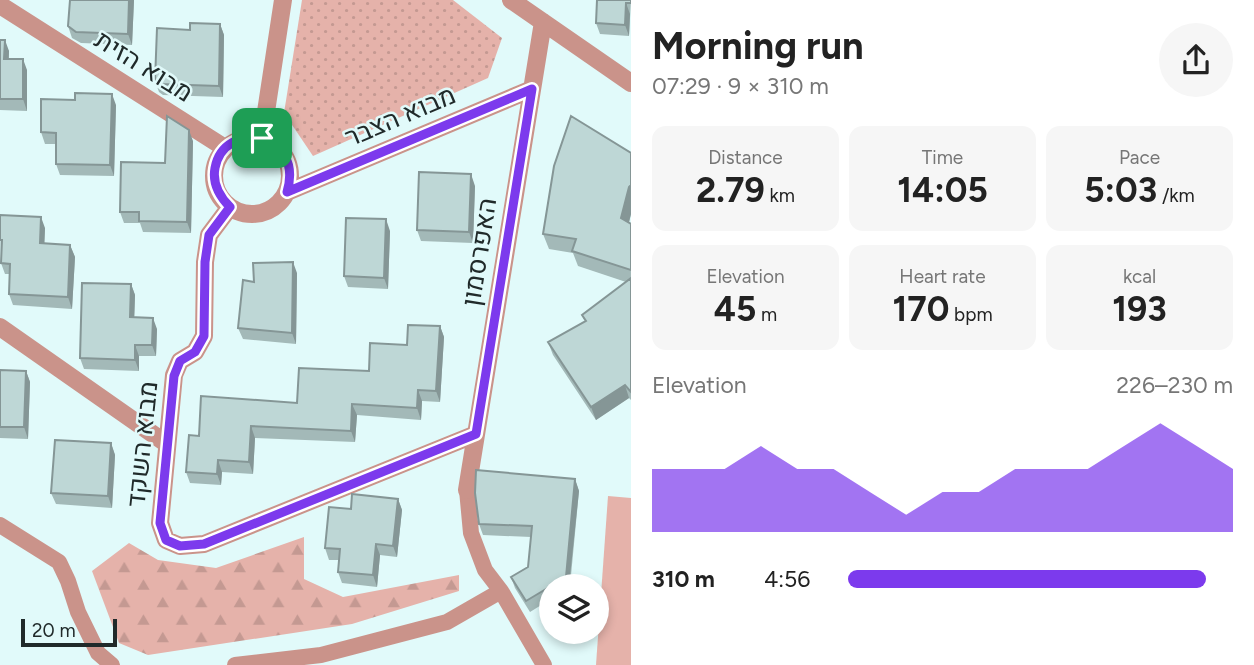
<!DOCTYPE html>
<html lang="en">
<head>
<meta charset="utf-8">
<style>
	:root { --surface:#fff; --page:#f6f6f6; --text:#222; --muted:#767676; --accent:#7c3aed }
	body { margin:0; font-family:Figtree,Heebo,sans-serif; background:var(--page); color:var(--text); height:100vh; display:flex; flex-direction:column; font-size:26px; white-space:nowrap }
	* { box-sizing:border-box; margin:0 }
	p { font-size:23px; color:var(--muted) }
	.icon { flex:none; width:38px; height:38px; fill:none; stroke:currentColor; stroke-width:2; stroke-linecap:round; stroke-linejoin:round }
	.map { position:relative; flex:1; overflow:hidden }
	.drawer { display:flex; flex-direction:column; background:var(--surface); width:623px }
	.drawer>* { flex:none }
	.fabs { position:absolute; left:539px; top:574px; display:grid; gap:14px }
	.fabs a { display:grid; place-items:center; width:70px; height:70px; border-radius:50%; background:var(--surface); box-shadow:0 4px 10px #0003; font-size:35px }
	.scale { position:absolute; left:21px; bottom:18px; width:96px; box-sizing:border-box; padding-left:7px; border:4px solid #202a2a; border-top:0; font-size:19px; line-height:24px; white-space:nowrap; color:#202a2a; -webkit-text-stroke:5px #e1fafa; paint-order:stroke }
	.pin { position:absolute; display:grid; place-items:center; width:60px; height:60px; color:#fff; margin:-30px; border-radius:14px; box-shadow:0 4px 10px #0006 }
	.round { display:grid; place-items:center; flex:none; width:74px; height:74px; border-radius:37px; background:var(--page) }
	.headline { display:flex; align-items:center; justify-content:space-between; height:119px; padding:0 21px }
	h1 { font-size:38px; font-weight:700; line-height:52px }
	.metrics { display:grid; grid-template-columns:repeat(3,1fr); gap:10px; height:119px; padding:7px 21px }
	.metrics div { display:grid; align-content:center; border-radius:14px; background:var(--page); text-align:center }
	.metrics b { font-size:35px; font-weight:700 }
	.metrics small { font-size:19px; font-weight:400 }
	.metrics p { font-size:19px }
	.chart { height:196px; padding:14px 21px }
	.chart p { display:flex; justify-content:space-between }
	.chart svg { width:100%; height:126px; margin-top:7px; fill:var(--accent); opacity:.7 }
	ul { padding:0 21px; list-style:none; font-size:23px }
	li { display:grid; grid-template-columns:112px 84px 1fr; align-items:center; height:52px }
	li i { height:18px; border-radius:9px; background:var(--accent) }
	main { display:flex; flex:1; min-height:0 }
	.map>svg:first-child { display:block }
</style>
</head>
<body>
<main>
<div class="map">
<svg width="631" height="665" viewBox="0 0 631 665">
	<defs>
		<pattern id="grass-dots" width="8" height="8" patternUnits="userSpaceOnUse" patternTransform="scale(1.75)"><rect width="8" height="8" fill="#e5b2aa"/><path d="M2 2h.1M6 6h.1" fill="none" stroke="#c49992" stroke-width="1.8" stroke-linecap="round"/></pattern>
		<pattern id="forest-firs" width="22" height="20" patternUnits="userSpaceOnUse" patternTransform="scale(1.75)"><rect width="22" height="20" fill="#e5b2aa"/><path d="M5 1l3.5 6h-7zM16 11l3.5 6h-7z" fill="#c49992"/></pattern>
	</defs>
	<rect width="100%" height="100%" fill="#e1fafa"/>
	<path fill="url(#grass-dots)" d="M302 0H453L502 38 488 78 313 156 284 113Z"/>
	<path fill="url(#forest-firs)" d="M304 537V579L343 597 459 575V591L352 624 148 655 119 643 92 571 129 543 158 560 216 568Z"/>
	<path fill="#e5b2aa" d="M608 496 631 498V665H596Z"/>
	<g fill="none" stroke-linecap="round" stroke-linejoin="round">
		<path stroke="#ca938a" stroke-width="16" d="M467 490 471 533 485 570 501 591 544 665
			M0 525 59 562 68 581 78 612 98 653 112 665
			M235 665 321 655 447 622 501 591"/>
		<path stroke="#ca938a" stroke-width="18" d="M511 0 631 83
			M0 5 225 148
			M214 176a38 38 0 1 1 76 0a38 38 0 1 1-76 0Z
			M262 138 283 0
			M287 192 532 89
			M230 207 209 235 205 262 204 336 195 352 180 361 174 375 160 523 166 540 180 546 204 544 476 434
			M0 327 167 444
			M467 490 543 22"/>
	</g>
	<path fill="#a3b9b8" d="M134 0 132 45 81 43 72 38 68 26Z
		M631 0 629 36 600 34 596 23Z
		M220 24 224 35 223 97 163 95 159 92 155 81 190 30Z
		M0 40 9 51V59L27 70V111L0 110Z
		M116 105 114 176 60 175 56 164V144H45L41 132Z
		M193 141 191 233 143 232 140 223H124L120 212 165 163Z
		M631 153V214L629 223 631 224V400L629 398 596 420 553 355 548 342 585 322 582 315 626 282 578 266 573 253 549 249 543 234Z
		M475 186 473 243 421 241 417 230Z
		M0 215 45 228 44 244 70 245 75 257 72 309 13 305 9 294 10 274H5L1 263Z
		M390 231 388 289 348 287 344 276Z
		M297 273 296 344 243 339 238 328 254 282Z
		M131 284 135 295 134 317 157 329 156 356H139V371L84 369 80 358Z
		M440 326 444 337 440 402 422 401 421 420 357 415 355 442 255 438 253 474 222 472 221 485 190 483 186 472 199 436 297 403 369 371 407 345Z
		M0 370 26 371 30 382 28 439 0 438Z
		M111 443 115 455 112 508 56 504 51 493Z
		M575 479 579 491 570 586H551V599L530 612 515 588 511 577 528 567 531 537 483 535 479 524Z
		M398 499 402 510 397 557 380 555 377 587 342 583 338 572 339 560H329L325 548Z"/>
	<path fill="#859696" d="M129 0H134L132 45 128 34Z
		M626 3 630 14 629 36 625 25Z
		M220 24 224 35 223 97 219 86Z
		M5 40 9 51 8 70 4 59Z
		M23 59 27 70V111L23 99Z
		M112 94 116 105 114 176 110 165Z
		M189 130 193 141 191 233 187 222Z
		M471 174 475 186 473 243 469 232Z
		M631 185V214L626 233 621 218 629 187Z
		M41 217 45 228 44 255 40 243Z
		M386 219 390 231 388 289 384 278Z
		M70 245 75 257 72 309 68 297Z
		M293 262 297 273 296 344 292 333Z
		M131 284 135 295 134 328 130 317Z
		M153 318 157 329 156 356 152 345Z
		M440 326 444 337 440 402 436 391Z
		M135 345 139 356V371L135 360Z
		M26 371 30 382 28 439 24 427Z
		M625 385 629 398 596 420 591 407Z
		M418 390 422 401 421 420 417 408Z
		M352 404 357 415 355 442 351 431Z
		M251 426 255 438 253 474 249 462Z
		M111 443 115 455 112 508 108 496Z
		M218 460 222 472 221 485 217 474Z
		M575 479 579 491 569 586 566 577Z
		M398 499 402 510 397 557 393 546Z
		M376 544 380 555 377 587 373 575Z"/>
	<path fill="#bed7d6" stroke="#859696" stroke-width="2" d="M70 0H129L128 34 76 32 68 26Z
		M597 0H631V3H626L625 25 596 23Z
		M190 23 220 24 219 86 159 84 155 81 157 28 190 30Z
		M0 40H5L4 59H23V99H0Z
		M75 93 112 94 110 165 56 164V133L41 132V99L75 100Z
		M167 116 189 130 187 222 139 221V212H120L121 162 165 163Z
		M571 116 631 153V185L629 187 621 218 631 224V270L572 251 576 239 543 234 554 166Z
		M419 172 471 174 469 232 417 230Z
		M0 215 41 217 40 243 70 245 68 297 9 294 10 264 1 263 2 240H0Z
		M346 218 386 219 384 278 344 276Z
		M293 262 292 333 238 328 243 280 254 282 253 263Z
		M631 278V392L625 385 591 407 548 342 586 321 582 315Z
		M82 283 131 284 130 317 153 318 152 345H135V360L80 358Z
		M408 325 440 326 436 391 418 390 417 408 352 404 351 431 251 426 249 462 218 460 217 474 186 472 189 435 199 436 201 396 297 403 299 368 369 371 370 343 407 345Z
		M0 370 26 371 24 427H0Z
		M55 440 111 443 108 496 51 493Z
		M476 470 575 479 566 577 526 601 511 577 528 567 532 526 479 524 475 493Z
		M352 494 398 499 393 546 376 544 373 575 338 572 340 549 325 548 329 507 351 509Z"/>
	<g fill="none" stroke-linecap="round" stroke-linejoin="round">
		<g stroke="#fff" stroke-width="14">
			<path id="route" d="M532 89 476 434 204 544 180 546 166 540 160 523 174 376 180 361 195 352 204 336 205 262 209 235 230 207C219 196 212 184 215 168 224 119 305 131 287 192Z"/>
		</g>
		<use href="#route" stroke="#7c3aed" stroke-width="9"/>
	</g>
	<g text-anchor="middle" stroke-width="5" stroke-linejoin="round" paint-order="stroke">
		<g font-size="26" fill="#202a2a" stroke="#e1fafa">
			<text transform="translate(144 66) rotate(32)" y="9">מבוא הזית</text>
			<text transform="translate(400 116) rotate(-23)" y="9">מבוא הצבר</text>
			<text transform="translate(479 252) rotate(-81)" y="9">האפרסמון</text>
			<text transform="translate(142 444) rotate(-84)" y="9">מבוא השקד</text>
		</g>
	</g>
</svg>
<div class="fabs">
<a><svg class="icon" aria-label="layers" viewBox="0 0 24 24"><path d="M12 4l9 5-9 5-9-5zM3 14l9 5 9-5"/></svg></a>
</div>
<div class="scale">20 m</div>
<div class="pin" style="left:262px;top:138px;background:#1e9e55"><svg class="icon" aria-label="arrive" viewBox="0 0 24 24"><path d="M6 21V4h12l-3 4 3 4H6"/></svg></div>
</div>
<section class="drawer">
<div class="headline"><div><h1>Morning run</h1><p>07:29 · 9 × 310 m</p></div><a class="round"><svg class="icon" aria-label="share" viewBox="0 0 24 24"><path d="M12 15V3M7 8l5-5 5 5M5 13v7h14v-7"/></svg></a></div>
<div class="metrics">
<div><p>Distance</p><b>2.79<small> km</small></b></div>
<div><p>Time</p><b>14:05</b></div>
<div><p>Pace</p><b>5:03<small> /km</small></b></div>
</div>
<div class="metrics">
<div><p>Elevation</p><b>45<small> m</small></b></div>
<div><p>Heart rate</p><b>170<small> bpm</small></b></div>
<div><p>kcal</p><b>193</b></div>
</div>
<div class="chart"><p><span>Elevation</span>226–230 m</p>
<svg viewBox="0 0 160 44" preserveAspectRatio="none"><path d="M0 44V22L10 22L20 22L30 14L40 22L50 22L60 30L70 38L80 30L90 30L100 22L110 22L120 22L130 14L140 6L150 14L160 22V44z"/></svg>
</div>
<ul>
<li><b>310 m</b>4:56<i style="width:93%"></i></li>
</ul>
</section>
</main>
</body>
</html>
